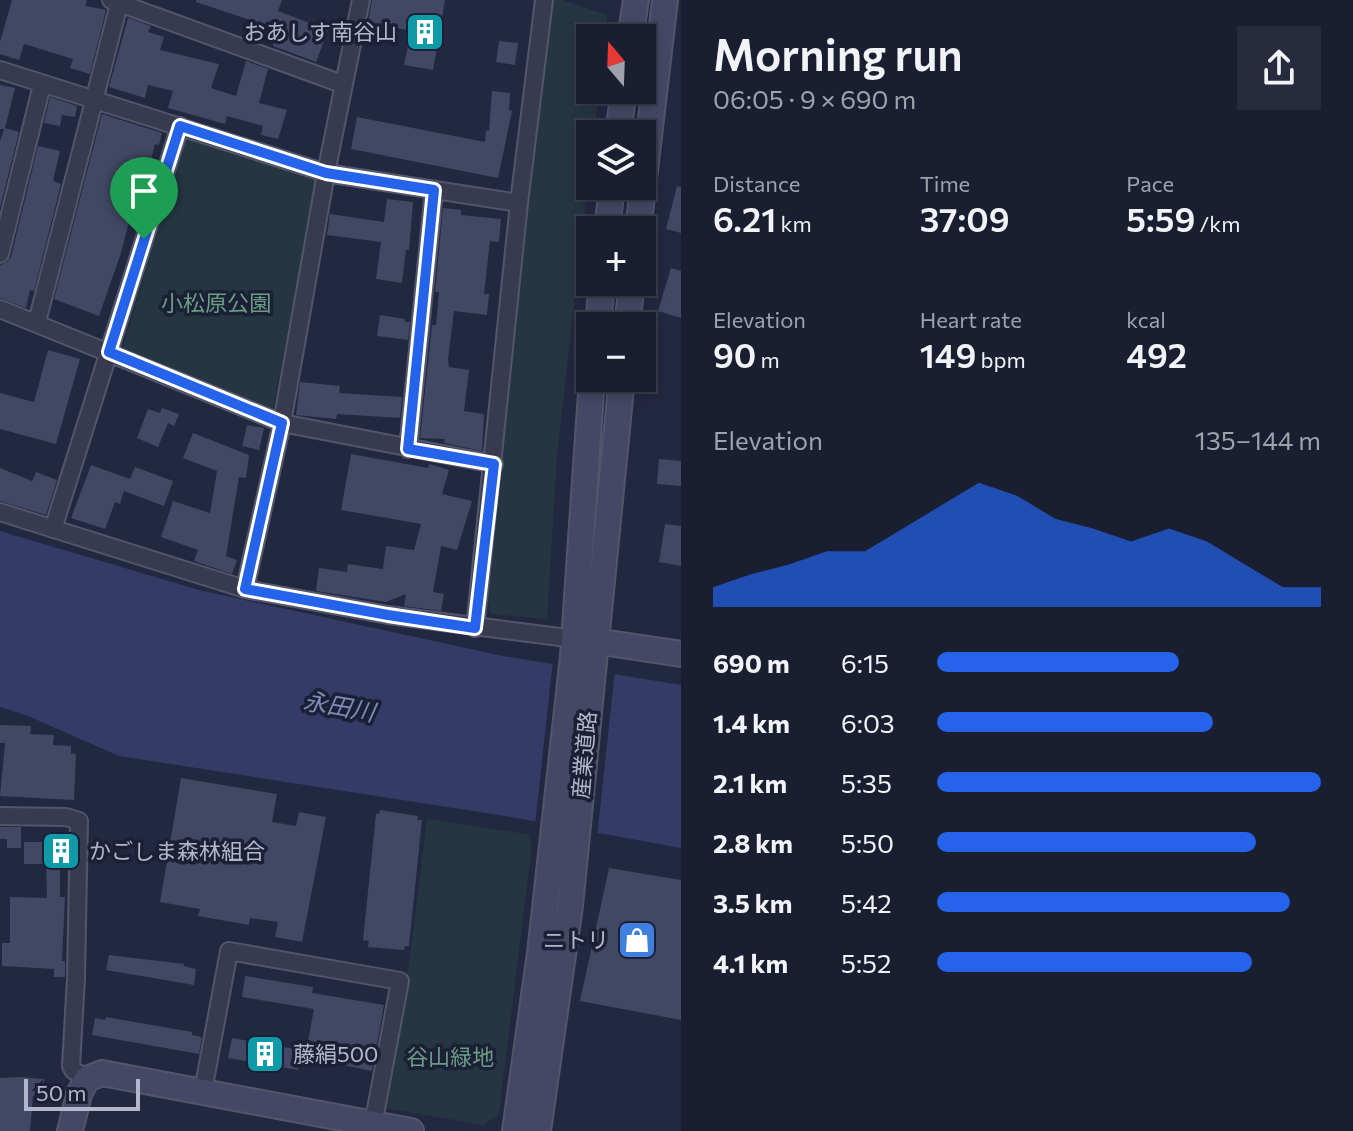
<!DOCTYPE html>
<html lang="en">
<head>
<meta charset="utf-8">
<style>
	:root { --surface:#1a1e31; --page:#272b3d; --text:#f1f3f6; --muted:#9fa2ab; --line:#383c4d; --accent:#2563eb }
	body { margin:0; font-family:Commissioner,"Noto Sans JP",sans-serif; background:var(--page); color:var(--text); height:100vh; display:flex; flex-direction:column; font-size:30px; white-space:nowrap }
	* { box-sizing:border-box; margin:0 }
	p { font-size:26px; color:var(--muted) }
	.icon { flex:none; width:44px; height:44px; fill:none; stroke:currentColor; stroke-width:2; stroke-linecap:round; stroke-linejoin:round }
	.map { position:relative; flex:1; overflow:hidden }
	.drawer { display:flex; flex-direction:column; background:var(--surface); width:672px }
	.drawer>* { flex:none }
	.needle { width:52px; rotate:341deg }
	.fabs { position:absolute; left:576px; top:24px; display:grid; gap:16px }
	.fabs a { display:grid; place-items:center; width:80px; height:80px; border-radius:0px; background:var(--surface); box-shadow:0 4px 12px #0003,0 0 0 2px var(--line); font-size:40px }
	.scale { position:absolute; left:24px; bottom:20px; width:116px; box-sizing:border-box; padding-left:8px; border:4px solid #b4b6cb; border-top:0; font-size:22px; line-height:28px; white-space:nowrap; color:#b4b6cb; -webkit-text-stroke:6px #1c2036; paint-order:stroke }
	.pin { position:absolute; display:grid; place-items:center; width:68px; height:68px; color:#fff; margin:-82px -34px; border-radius:50% 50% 50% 0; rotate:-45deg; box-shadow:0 0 8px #0007 }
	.pin .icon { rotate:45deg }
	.round { display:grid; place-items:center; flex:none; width:84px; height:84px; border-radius:0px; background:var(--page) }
	.overview { display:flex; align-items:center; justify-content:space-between; height:136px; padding:0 32px }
	h1 { font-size:44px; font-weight:600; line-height:60px }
	.figures { display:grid; grid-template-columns:repeat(3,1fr); gap:12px; height:136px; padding:8px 32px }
	.figures div { display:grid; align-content:center }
	.figures b { font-size:34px; font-weight:600 }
	.figures small { font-size:22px; font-weight:400 }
	.figures p { font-size:22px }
	.chart { height:224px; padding:16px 32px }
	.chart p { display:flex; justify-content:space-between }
	.chart svg { width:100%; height:144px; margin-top:8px; fill:var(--accent); opacity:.7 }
	ul { padding:0 32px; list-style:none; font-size:26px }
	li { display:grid; grid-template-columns:128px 96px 1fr; align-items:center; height:60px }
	li i { height:20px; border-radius:10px; background:var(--accent) }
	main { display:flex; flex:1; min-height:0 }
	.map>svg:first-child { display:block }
</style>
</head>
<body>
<main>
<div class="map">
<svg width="681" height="1131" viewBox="0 0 681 1131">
	<rect width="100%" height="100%" fill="#232841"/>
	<path fill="#253642" d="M551 0H562L607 15 605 38H590V90H599L594 134H590V166L557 454 547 619 491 614 486 595Z
		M186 138 318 174 273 408 122 349Z
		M427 819 527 834 532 844 499 1114 484 1125 384 1108 410 957Z"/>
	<path fill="#343b67" d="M0 531 199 590 503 656 681 685V848L511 817 119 756 28 716 0 707Z"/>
	<path fill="#232841" d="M553 660 615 670 597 837 535 825Z"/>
	<path fill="#424763" d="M12 0H87L85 6 106 10 90 74 70 68 73 59 24 44 19 60 0 54V42Z
		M196 0H282L278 11 328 30 316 62 273 46 275 39 247 29 250 20 196 2Z
		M372 0H445L433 70 404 65 411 31 368 22Z
		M128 18 151 26 148 32 164 37 160 50 219 64 211 88 236 96 246 61 268 69 259 103 287 110 278 139 261 135 263 126 227 116 225 124 168 108 173 91 148 85 145 98 109 87Z
		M499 41 518 43 515 65 496 62Z
		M0 85 15 88 5 128 19 132 0 208V141L4 129H0Z
		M492 91 510 93 509 110 512 111 498 178 351 149 357 117 485 142 486 130 489 131Z
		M50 97 77 106 75 117 62 115 60 126 44 123Z
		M102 114 162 133 159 145 155 144 150 163 143 161 128 205 133 207 121 253 99 316 54 299Z
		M38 146 60 151 53 181 61 184 34 291 30 290 26 308 0 298V265L7 262 11 257Z
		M677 186 681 187V233L666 229Z
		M387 199 413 202 409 250H406L402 283 376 279 381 242 327 235 330 214 384 222Z
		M443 208 461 210V215L501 219 499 242 490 241 484 294H489L487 315 454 311 448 359 449 367 469 370 464 411 484 414 482 451 444 443 445 439 420 438 432 325H436L439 292H435Z
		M671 268 681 271V318L658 311Z
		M380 315 405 319V322H410L408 340 377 336Z
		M48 350 80 359 56 444 0 429V393L34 402Z
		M300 382 340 386 339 393 402 397 400 418 337 414 336 419 296 415Z
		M162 408 179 414 174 426 168 423 158 447 137 438 148 409 160 413Z
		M247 425 264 428 259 450 242 446Z
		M193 433 249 455 246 478 239 477 226 556 237 560 232 574 194 561 198 550 161 537 173 501 210 513 217 471 183 458Z
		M351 454 428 468 429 464 449 470 442 494 472 501 457 550 441 546 433 592 444 594 441 611 404 606 406 594 386 602 316 591 319 568 347 572 348 564 383 569 386 546 414 550 421 524 341 510Z
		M659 459 681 461V486L657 484Z
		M91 465 130 479 135 467 173 481 164 506 124 491 120 504 115 502 105 529 71 518Z
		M0 468 32 481 36 472 57 480 46 515 0 501Z
		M665 524 681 526V566L659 562Z
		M0 725 31 726 30 734 54 735 53 745 71 746V754H76L74 800 0 796 5 743H0Z
		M181 778 277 794 272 822 296 826 299 812 326 817 302 942 275 937 278 922 250 918 249 925 198 916 200 909 160 902Z
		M380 810 418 816 417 820H422L409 946H405L404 950 368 947 369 941 363 940 376 814H379Z
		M0 827H21V848H7V839H0Z
		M51 832H68L67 869H60V897H65L62 961H65V977H54V969L2 966V943H10V897L47 898 46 864H24V842H51Z
		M609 868 681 880V1020L580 1001Z
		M109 955 184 964V966L196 969 194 985 106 970Z
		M245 976 313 987 312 993 384 1005 372 1071 305 1057 314 1009 242 997Z
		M106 1017 192 1032V1035L202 1037 199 1054 92 1035 95 1018 105 1020Z
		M232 1038 301 1050 298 1070 228 1058Z
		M21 1077 44 1079 42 1097 33 1096 30 1131H0V1078Z"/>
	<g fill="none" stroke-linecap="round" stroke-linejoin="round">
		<g stroke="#52566b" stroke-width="20">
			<path id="street" d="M111 0 342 84
				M0 70 326 173 519 203
				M0 254 42 85
				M0 309 282 423 494 464
				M37 322 120 0
				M408 449 434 190
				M0 512 245 589 388 615 583 640
				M53 529 180 126
				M245 589 282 423 326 173 361 0
				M475 628 519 203 544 0
				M0 816 66 817 79 821 76 978 71 1066 73 1070 87 1079
				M203 1091 229 951 400 981 376 1109 369 1129"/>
		</g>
		<g stroke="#52566b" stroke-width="28">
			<path id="secondary" d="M630 38 636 0
				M618 134 624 90
				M607 230 612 186
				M638 230 665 0
				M598 326 602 282
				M627 326 632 282
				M595 641 681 654
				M70 1131 79 1094 87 1079 102 1073 411 1131
				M515 1131 540 953 573 656 592 378
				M538 1131 570 906 622 378"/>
		</g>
		<use href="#street" stroke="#383b50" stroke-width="16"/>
		<use href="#secondary" stroke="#454864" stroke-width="24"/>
	</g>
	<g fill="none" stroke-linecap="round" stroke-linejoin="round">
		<g stroke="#fff" stroke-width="16">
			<path id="route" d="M180 126 326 173 434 190 408 449 494 464 475 628 388 615 245 589 282 423 109 352Z"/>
		</g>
		<use href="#route" stroke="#2563eb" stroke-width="10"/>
	</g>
	<defs>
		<g id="building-square" transform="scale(2)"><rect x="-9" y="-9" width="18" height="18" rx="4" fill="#0f9aa8" stroke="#1c2036"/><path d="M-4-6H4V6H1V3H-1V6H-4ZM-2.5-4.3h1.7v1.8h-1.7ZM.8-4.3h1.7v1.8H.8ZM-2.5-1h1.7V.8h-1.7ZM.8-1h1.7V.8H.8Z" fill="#fff"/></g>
		<g id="shop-square" transform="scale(2)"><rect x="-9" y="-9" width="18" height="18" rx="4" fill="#3f7fe0" stroke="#1c2036"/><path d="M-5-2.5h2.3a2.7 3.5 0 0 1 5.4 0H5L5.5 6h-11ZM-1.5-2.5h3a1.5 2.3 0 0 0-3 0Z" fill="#fff"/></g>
	</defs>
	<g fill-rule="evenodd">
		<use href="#building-square" x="425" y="32"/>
		<use href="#building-square" x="61" y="851"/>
		<use href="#shop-square" x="637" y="940"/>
		<use href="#building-square" x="265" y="1054"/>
	</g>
	<g text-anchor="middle" stroke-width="7" stroke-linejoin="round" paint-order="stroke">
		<g font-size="22" fill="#b4b6cb" stroke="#1c2036" text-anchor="end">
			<text x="397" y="40">おあしす南谷山</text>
			<text x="89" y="859" text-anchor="start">かごしま森林組合</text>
			<text x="609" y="948">ニトリ</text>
			<text x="293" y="1062" text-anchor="start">藤絹500</text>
		</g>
		<g font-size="22" fill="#6a9d84" stroke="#1c2036">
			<text x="216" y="311">小松原公園</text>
			<text x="450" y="1065">谷山緑地</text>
		</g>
		<g font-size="22" fill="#b4b6cb" stroke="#1c2036">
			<text transform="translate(584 755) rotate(-85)" y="8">産業道路</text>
		</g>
		<g font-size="24" font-style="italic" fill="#818ab8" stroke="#1c2036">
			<text transform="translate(339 707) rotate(10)" y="8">永田川</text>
		</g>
	</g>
</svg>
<div class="fabs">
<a><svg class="needle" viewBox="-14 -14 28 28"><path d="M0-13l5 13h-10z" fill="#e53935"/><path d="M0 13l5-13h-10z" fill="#9fa2ab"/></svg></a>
<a><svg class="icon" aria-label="layers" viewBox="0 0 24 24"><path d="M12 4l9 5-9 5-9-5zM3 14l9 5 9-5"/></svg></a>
<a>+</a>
<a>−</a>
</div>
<div class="scale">50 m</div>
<div class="pin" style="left:144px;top:239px;background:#1e9e55"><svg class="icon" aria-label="arrive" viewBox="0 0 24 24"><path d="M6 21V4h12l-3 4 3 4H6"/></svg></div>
</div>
<section class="drawer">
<div class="overview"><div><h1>Morning run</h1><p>06:05 · 9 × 690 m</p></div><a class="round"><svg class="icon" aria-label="share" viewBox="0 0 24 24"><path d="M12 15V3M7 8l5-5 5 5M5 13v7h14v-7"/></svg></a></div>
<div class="figures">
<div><p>Distance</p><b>6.21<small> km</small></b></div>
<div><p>Time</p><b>37:09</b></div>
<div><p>Pace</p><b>5:59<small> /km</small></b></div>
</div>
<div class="figures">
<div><p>Elevation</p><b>90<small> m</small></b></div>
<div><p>Heart rate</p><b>149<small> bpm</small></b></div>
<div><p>kcal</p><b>492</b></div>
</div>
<div class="chart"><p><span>Elevation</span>135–144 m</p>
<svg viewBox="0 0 160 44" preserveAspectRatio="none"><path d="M0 44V38L10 34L20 31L30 27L40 27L50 20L60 13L70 6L80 10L90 17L100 20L110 24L120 20L130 24L140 31L150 38L160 38V44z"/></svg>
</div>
<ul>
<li><b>690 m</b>6:15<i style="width:63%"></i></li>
<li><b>1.4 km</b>6:03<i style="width:72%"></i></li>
<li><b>2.1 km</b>5:35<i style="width:100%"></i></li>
<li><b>2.8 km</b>5:50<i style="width:83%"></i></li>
<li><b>3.5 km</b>5:42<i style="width:92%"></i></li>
<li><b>4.1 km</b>5:52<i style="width:82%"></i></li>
</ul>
</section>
</main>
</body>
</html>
